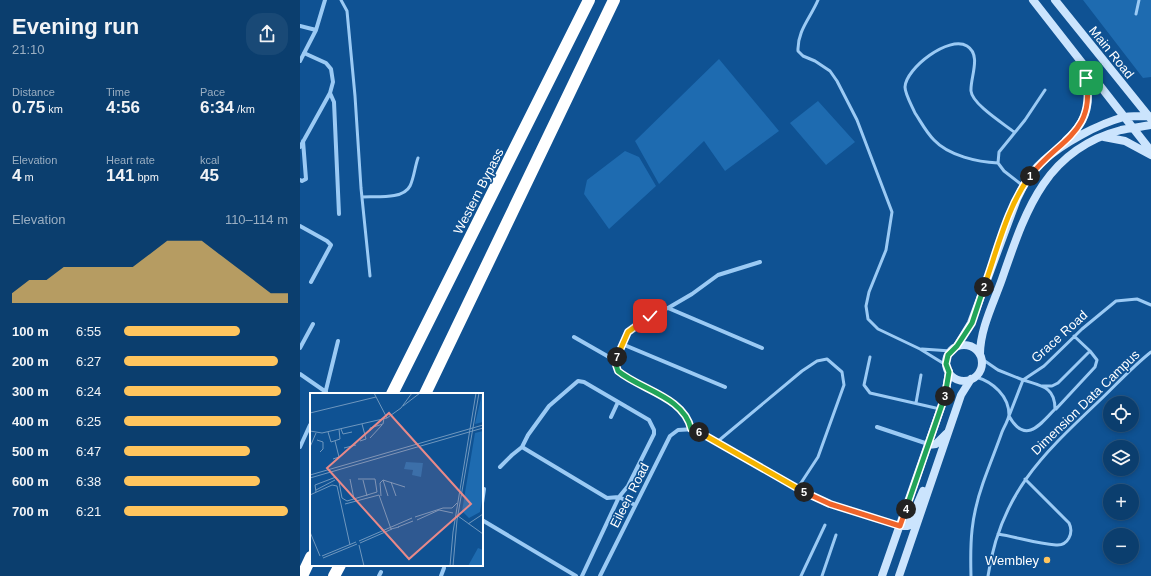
<!DOCTYPE html>
<html lang="en">
<head>
<meta charset="utf-8">
<style>
	:root { --surface:#0b3e6e; --page:#194976; --text:#f1f3f6; --muted:#9aaec2; --line:#2b5781; --accent:#ffc55e }
	body { margin:0; font-family:Arial,sans-serif; background:var(--page); color:var(--text); height:100vh; display:flex; flex-direction:column; font-size:15px; white-space:nowrap }
	* { box-sizing:border-box; margin:0 }
	p { font-size:13px; color:var(--muted) }
	.icon { flex:none; width:22px; height:22px; fill:none; stroke:currentColor; stroke-width:2; stroke-linecap:round; stroke-linejoin:round }
	.map { position:relative; flex:1; overflow:hidden }
	.details { display:flex; flex-direction:column; background:var(--surface); width:300px }
	.details>* { flex:none }
	.buttons { position:absolute; left:803px; top:396px; display:grid; gap:8px }
	.buttons a { display:grid; place-items:center; width:36px; height:36px; border-radius:50%; background:var(--surface); box-shadow:0 2px 6px #0003,0 0 0 1px var(--line); font-size:20px }
	.pin { position:absolute; display:grid; place-items:center; width:34px; height:34px; color:#fff; margin:-17px; border-radius:8px; box-shadow:0 2px 6px #0006 }
	.km { position:absolute; width:20px; height:20px; margin:-10px; border-radius:50%; background:#222; color:#fff; font-size:11px; line-height:20px; text-align:center }
	.round { display:grid; place-items:center; flex:none; width:42px; height:42px; border-radius:16px; background:var(--page) }
	.headline { display:flex; align-items:center; justify-content:space-between; height:68px; padding:0 12px }
	h1 { font-size:22px; font-weight:700; line-height:30px }
	.figures { display:grid; grid-template-columns:repeat(3,1fr); gap:6px; height:68px; padding:4px 12px }
	.figures div { display:grid; align-content:center }
	.figures b { font-size:17px; font-weight:700 }
	.figures small { font-size:11px; font-weight:400 }
	.figures p { font-size:11px }
	.chart { height:112px; padding:8px 12px }
	.chart p { display:flex; justify-content:space-between }
	.chart svg { width:100%; height:72px; margin-top:4px; fill:var(--accent); opacity:.7 }
	ul { padding:0 12px; list-style:none; font-size:13px }
	li { display:grid; grid-template-columns:64px 48px 1fr; align-items:center; height:30px }
	li i { height:10px; border-radius:5px; background:var(--accent) }
	main { display:flex; flex:1; min-height:0 }
	.map>svg:first-child { display:block }
</style>
</head>
<body>
<main>
<section class="details">
<div class="headline"><div><h1>Evening run</h1><p>21:10</p></div><a class="round"><svg class="icon" aria-label="share" viewBox="0 0 24 24"><path d="M12 15V3M7 8l5-5 5 5M5 13v7h14v-7"/></svg></a></div>
<div class="figures">
<div><p>Distance</p><b>0.75<small> km</small></b></div>
<div><p>Time</p><b>4:56</b></div>
<div><p>Pace</p><b>6:34<small> /km</small></b></div>
</div>
<div class="figures">
<div><p>Elevation</p><b>4<small> m</small></b></div>
<div><p>Heart rate</p><b>141<small> bpm</small></b></div>
<div><p>kcal</p><b>45</b></div>
</div>
<div class="chart"><p><span>Elevation</span>110–114 m</p>
<svg viewBox="0 0 160 44" preserveAspectRatio="none"><path d="M0 44V38L10 30L20 30L30 22L40 22L50 22L60 22L70 22L80 14L90 6L100 6L110 6L120 14L130 22L140 30L150 38L160 38V44z"/></svg>
</div>
<ul>
<li><b>100 m</b>6:55<i style="width:71%"></i></li>
<li><b>200 m</b>6:27<i style="width:94%"></i></li>
<li><b>300 m</b>6:24<i style="width:96%"></i></li>
<li><b>400 m</b>6:25<i style="width:96%"></i></li>
<li><b>500 m</b>6:47<i style="width:77%"></i></li>
<li><b>600 m</b>6:38<i style="width:83%"></i></li>
<li><b>700 m</b>6:21<i style="width:100%"></i></li>
</ul>
</section>
<div class="map">
<svg width="851" height="576" viewBox="0 0 851 576">
	<rect width="100%" height="100%" fill="#0f5293"/>
	<path fill="#1e6bb0" d="M783 0H851V77L843 78Z
		M419 59 479 131 425 171 404 141 359 184 335 141Z
		M518 101 555 142 526 165 490 123Z
		M325 151 339 157 356 186 309 229 284 194 287 180Z"/>
	<g fill="none" stroke-linecap="round" stroke-linejoin="round">
		<path stroke="#9bcaf4" stroke-width="3" d="M41 0 47 11 55 96 61 188 70 276
			M518 0C511 17 497 31 498 51L503 56 515 61 530 71 537 81 557 120 592 212 586 250 569 292 566 306 568 319 578 329 620 349 646 365
			M836 14 839 0
			M698 163C678 162 649 156 634 140 626 132 621 122 615 113 612 106 605 94 605 87 606 68 649 35 667 46 682 55 670 78 671 91 672 104 704 124 714 132
			M722 185 704 171 698 163 699 152 725 120 745 90
			M62 197C75 196 103 200 110 186 114 178 115 166 118 158
			M774 336 790 351
			M622 349 651 351
			M570 357 564 385 570 393 640 409
			M682 359 698 370 723 380 744 366 782 329 816 301 837 299 851 305
			M723 380C742 386 755 387 755 409 740 425 725 445 709 416Z
			M742 386H752L758 383 790 351 797 360 795 367 756 409
			M616 403 621 375
			M417 442 502 371 517 361 527 359 542 372 544 385 518 457 497 489
			M698 534C717 537 737 544 756 545 768 546 774 533 769 523L725 479
			M501 576 525 525
			M522 576 536 535
			M671 576C670 541 671 517 683 483 689 466 696 449 702 432 704 427 708 421 709 415 709 396 693 382 676 377
			M688 576C700 495 741 456 798 402 815 386 832 367 851 352"/>
		<path stroke="#9bcaf4" stroke-width="4" d="M0 26 16 30
			M0 61 16 30 25 0
			M30 93 34 102 39 214
			M0 147 30 93 33 82 31 69 26 63 4 53
			M0 180 2 181 6 179 3 141
			M0 226 27 241 31 245 11 282
			M368 308 462 348
			M274 337 316 361
			M322 344 425 387
			M0 348 13 324
			M0 374 26 392
			M25 394 38 341
			M311 417 318 402
			M577 427 628 444
			M391 429C385 399 341 389 318 371L316 361 322 344 332 328 350 316 368 308 392 294 418 275 460 262
			M0 447 10 425
			M222 447 307 498 319 497 335 505
			M200 467 212 455 222 447 228 435 249 406 278 381 284 382 349 420 354 430V434L328 486 319 497 282 576
			M182 503 184 489
			M182 520 276 576
			M79 576 81 572
			M141 576 144 568
			M300 576 370 436 378 430 395 429 513 497 600 526"/>
		<path stroke="#cbe4fd" stroke-width="8" d="M733 0 851 151
			M755 0 850 118
			M804 137 825 141 851 155
			M766 140C790 120 793 96 782 68
			M646 363a18 18 0 1 1 36 0a18 18 0 1 1-36 0Z
			M657 346 671 323 717 199C723 186 731 171 743 161 763 143 798 124 824 117 832 116 841 116 849 116
			M680 354C680 329 694 302 702 279 725 213 744 150 821 130 831 128 841 127 851 125
			M628 445 636 444 646 434
			M600 526H608L623 491
			M582 576 645 396 649 372
			M599 576 661 395 671 379"/>
		<path stroke="#fff" stroke-width="12" d="M92 394 289 0
			M125 394 314 0
			M2 576 11 557
			M34 576 40 565"/>
	</g>
	<g fill="none" stroke-linecap="round" stroke-linejoin="round">
		<g stroke="#fff" stroke-width="8">
			<path id="split-1" d="M730 176C759 139 796 133 786 78"/>
		</g>
		<g stroke="#fff" stroke-width="8">
			<path id="split-2" d="M684 287C697 251 707 207 730 176"/>
		</g>
		<g stroke="#fff" stroke-width="8">
			<path id="split-3" d="M645 396 649 372 646 364 648 355 657 346 672 323 684 287"/>
		</g>
		<g stroke="#fff" stroke-width="8">
			<path id="split-4" d="M606 509 645 396"/>
		</g>
		<g stroke="#fff" stroke-width="8">
			<path id="split-5" d="M504 492 530 504 600 526 606 509"/>
		</g>
		<g stroke="#fff" stroke-width="8">
			<path id="split-6" d="M399 432 504 492"/>
		</g>
		<g stroke="#fff" stroke-width="8">
			<path id="split-7" d="M317 357 316 365 318 371C341 390 384 397 391 429L399 432"/>
		</g>
		<g stroke="#fff" stroke-width="8">
			<path id="split-8" d="M317 357 328 332 350 316"/>
		</g>
		<use href="#split-1" stroke="#f0652b" stroke-width="5"/>
		<use href="#split-2" stroke="#f5b400" stroke-width="5"/>
		<use href="#split-3" stroke="#22a559" stroke-width="5"/>
		<use href="#split-4" stroke="#22a559" stroke-width="5"/>
		<use href="#split-5" stroke="#f0652b" stroke-width="5"/>
		<use href="#split-6" stroke="#f5b400" stroke-width="5"/>
		<use href="#split-7" stroke="#22a559" stroke-width="5"/>
		<use href="#split-8" stroke="#f5b400" stroke-width="5"/>
	</g>
	<circle fill="#ffc55e" stroke="#0f5293" stroke-width="1.5" cx="747" cy="560" r="4"/>
	<g text-anchor="middle" stroke-width="3" stroke-linejoin="round" paint-order="stroke">
		<g font-size="13" fill="#fff" stroke="#0f5293">
			<text transform="translate(812 52) rotate(51)" y="5">Main Road</text>
			<text transform="translate(178 191) rotate(-63)" y="5">Western Bypass</text>
			<text transform="translate(759 336) rotate(-42)" y="5">Grace Road</text>
			<text transform="translate(785 402) rotate(-44)" y="5">Dimension Data Campus</text>
			<text transform="translate(329 495) rotate(-63)" y="5">Eileen Road</text>
		</g>
		<g font-size="13" fill="#fff" stroke="#0f5293" text-anchor="end">
			<text x="739" y="565">Wembley</text>
		</g>
	</g>
	<g transform="translate(10 393)">
		<rect width="173" height="173" fill="#0f5293"/>
		<path d="M173 0V29L165 31 172 1ZM173 38V102L170 119 159 125 152 118 165 40ZM96 69 113 70 111 84 102 82 103 77 94 76ZM168 155 173 157V172L158 173Z" fill="#1e6bb0"/>
		<path fill="none" stroke="#6f97be" stroke-width="1" d="M64 0 77 25M93 13 110 0M0 20 66 4M31 36 33 41 42 39M0 38 12 40 77 25 91 15 102 0M60 38V35L73 31 74 25M18 39 21 49 30 46 29 36M60 45 72 32M7 47 13 49V56L10 59M50 48 56 46 52 31M0 54 6 40M34 55 46 52M23 66 29 64 25 48M0 82 173 32M0 85 173 35M40 86 44 106M53 87 57 103M73 87 78 103M29 89 32 105 37 108 67 99 65 86H48M81 89 86 103M6 97 25 87M6 99 5 92 26 84M0 102 22 92 27 93 40 152M71 103 70 90 73 87 95 94M35 111 69 102 81 136 89 134M133 115H142L147 110M148 123 173 141M105 124 133 115M107 127 129 117 143 120M158 131 173 121M88 134 103 128M0 139 10 163M49 148 102 125M50 150 82 136M49 152 54 173M12 163 46 149M13 165 47 151M140 173 143 139 166 0M143 173 147 127 169 0"/>
		<path fill="#e88989" fill-opacity="0.15" stroke="#e88989" stroke-width="2" d="M79 20 161 111 99 166 17 75Z"/>
		<rect width="173" height="173" fill="none" stroke="#fff" stroke-width="2"/>
	</g>
</svg>
<div class="buttons">
<a><svg class="icon" aria-label="locate" viewBox="0 0 24 24"><circle cx="12" cy="12" r="6"/><path d="M12 2v4M12 18v4M2 12h4M18 12h4"/></svg></a>
<a><svg class="icon" aria-label="layers" viewBox="0 0 24 24"><path d="M12 4l9 5-9 5-9-5zM3 14l9 5 9-5"/></svg></a>
<a>+</a>
<a>−</a>
</div>
<div class="pin" style="left:786px;top:78px;background:#1e9e55"><svg class="icon" aria-label="arrive" viewBox="0 0 24 24"><path d="M6 21V4h12l-3 4 3 4H6"/></svg></div>
<div class="pin" style="left:350px;top:316px;background:#d93025"><svg class="icon" aria-label="check" viewBox="0 0 24 24"><path d="M5 12l5 5 9-10"/></svg></div>
<b class="km" style="left:730px;top:176px">1</b>
<b class="km" style="left:684px;top:287px">2</b>
<b class="km" style="left:645px;top:396px">3</b>
<b class="km" style="left:606px;top:509px">4</b>
<b class="km" style="left:504px;top:492px">5</b>
<b class="km" style="left:399px;top:432px">6</b>
<b class="km" style="left:317px;top:357px">7</b>
</div>
</main>
</body>
</html>
